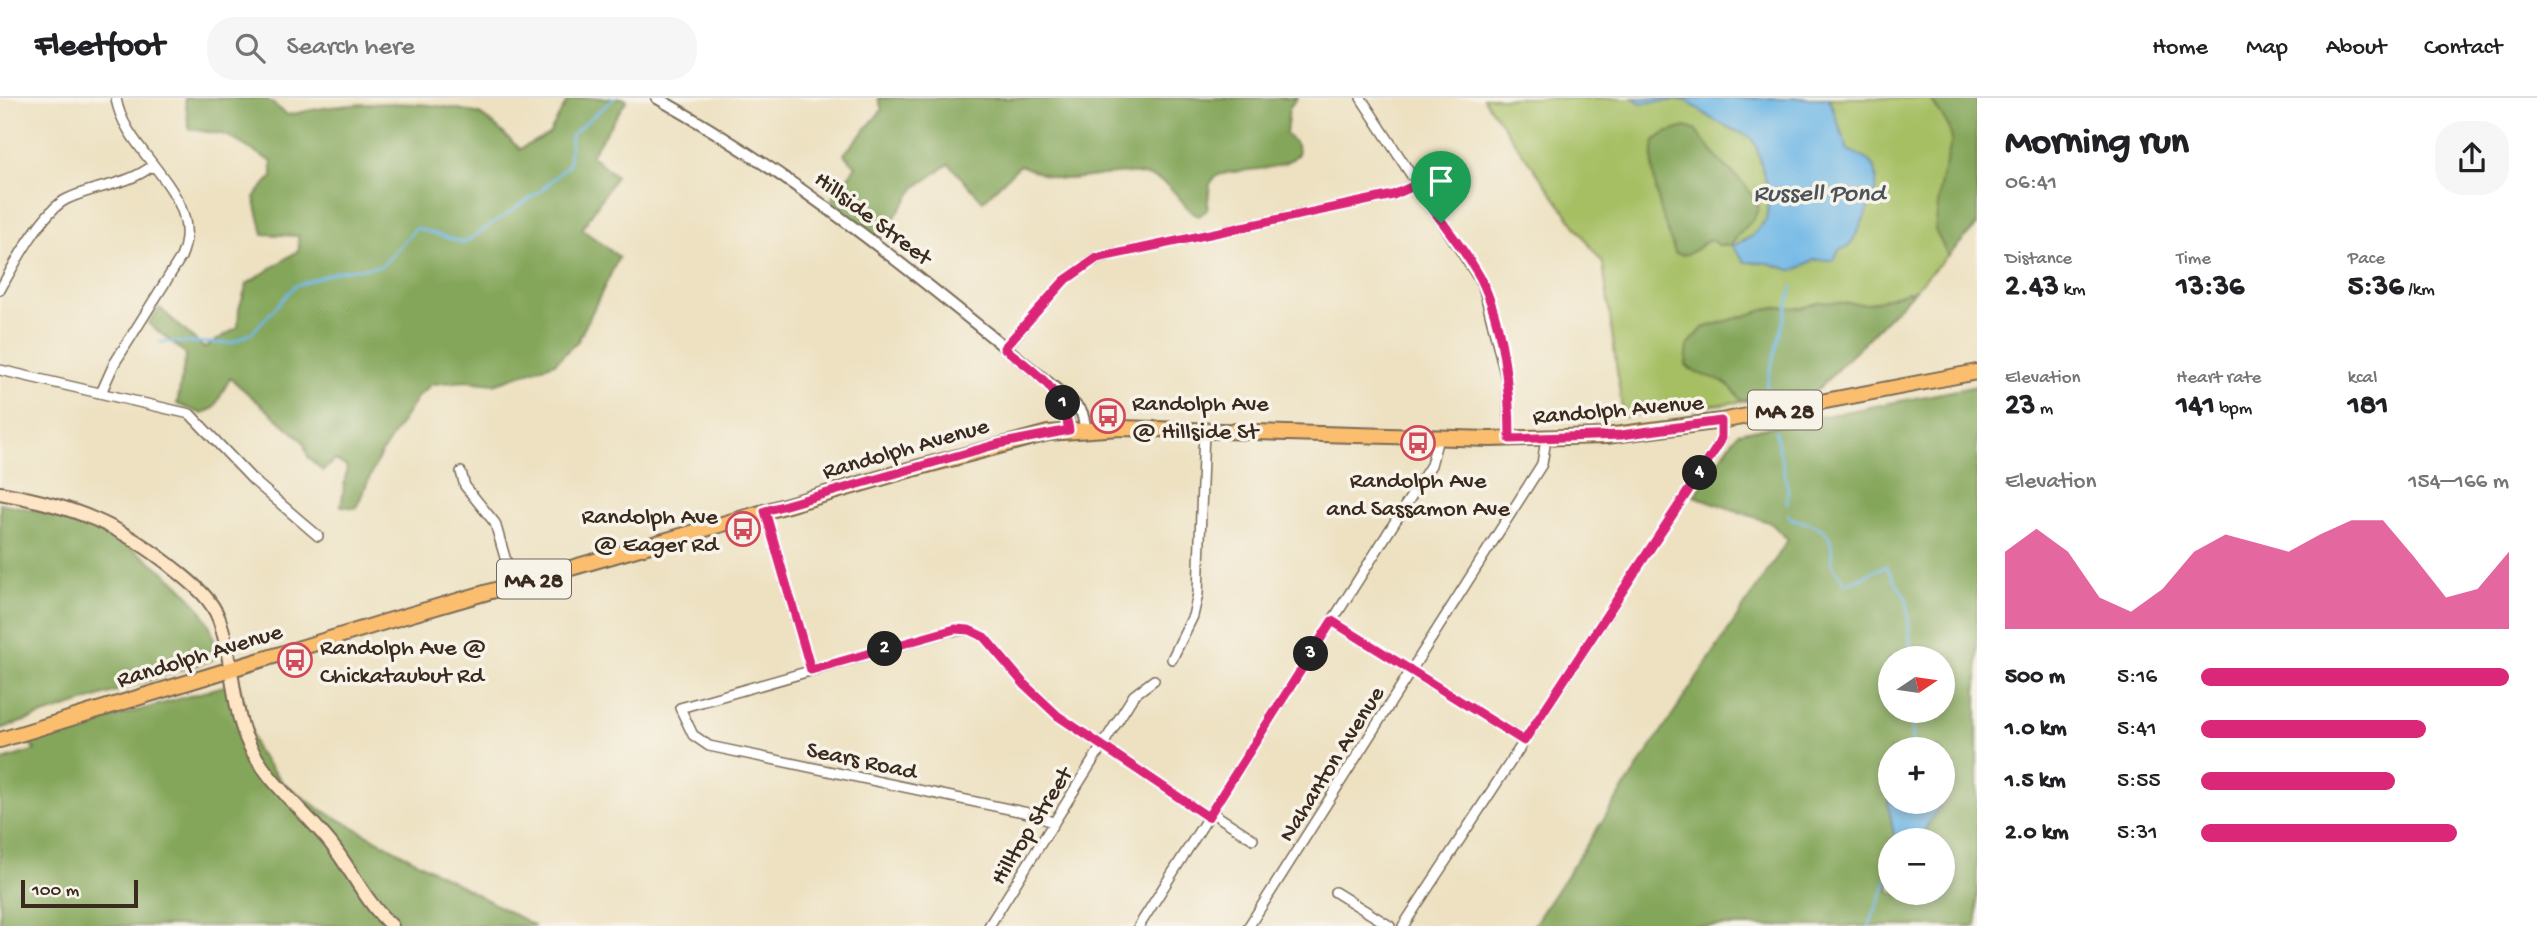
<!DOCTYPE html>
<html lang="en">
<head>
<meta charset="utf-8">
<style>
	:root { --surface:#fff; --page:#f6f6f6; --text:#202124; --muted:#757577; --line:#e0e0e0; --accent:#db2777 }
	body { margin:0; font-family:"Gochi Hand",sans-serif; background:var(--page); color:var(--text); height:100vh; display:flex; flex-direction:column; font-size:26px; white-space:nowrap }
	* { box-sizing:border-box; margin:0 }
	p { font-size:23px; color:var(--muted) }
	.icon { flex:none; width:38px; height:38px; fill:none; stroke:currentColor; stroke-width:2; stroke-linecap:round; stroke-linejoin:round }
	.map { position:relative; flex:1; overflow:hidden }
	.details { display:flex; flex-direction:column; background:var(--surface); width:560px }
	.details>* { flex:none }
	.needle { width:46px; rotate:77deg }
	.buttons { position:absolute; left:1878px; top:548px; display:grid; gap:14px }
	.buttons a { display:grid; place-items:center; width:77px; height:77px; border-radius:50%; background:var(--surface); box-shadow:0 4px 10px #0003; font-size:35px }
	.scale { position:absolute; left:21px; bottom:18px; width:117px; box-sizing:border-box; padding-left:7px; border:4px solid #3b2a1e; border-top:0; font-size:19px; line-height:24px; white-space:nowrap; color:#3b2a1e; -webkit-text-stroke:5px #f7f3e8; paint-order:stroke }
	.pin { position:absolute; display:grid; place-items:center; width:60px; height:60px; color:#fff; margin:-72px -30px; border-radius:50% 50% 50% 0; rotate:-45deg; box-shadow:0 0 7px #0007 }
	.pin .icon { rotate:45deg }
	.km { position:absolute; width:35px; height:35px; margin:-18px; border-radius:50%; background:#222; color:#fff; font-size:19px; line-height:35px; text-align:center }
	.round { display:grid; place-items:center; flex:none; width:74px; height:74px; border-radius:28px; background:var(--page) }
	.overview { display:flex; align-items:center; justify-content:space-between; height:119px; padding:0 28px }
	h1 { font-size:38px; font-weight:700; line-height:52px }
	.stats { display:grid; grid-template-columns:repeat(3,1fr); gap:10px; height:119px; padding:7px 28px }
	.stats div { display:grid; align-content:center }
	.stats b { font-size:30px; font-weight:700 }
	.stats small { font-size:19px; font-weight:400 }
	.stats p { font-size:19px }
	.chart { height:196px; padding:14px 28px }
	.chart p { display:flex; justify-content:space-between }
	.chart svg { width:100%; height:126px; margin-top:7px; fill:var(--accent); opacity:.7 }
	ul { padding:0 28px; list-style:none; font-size:23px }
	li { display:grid; grid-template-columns:112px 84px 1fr; align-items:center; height:52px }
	li i { height:18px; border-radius:9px; background:var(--accent) }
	header { display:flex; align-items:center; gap:42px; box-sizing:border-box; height:98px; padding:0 35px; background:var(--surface); border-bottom:2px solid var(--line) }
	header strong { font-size:33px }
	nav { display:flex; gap:38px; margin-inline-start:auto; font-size:24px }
	.search { width:490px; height:63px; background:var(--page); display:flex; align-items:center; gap:18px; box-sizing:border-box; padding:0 24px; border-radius:28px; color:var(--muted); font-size:26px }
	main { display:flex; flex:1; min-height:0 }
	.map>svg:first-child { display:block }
</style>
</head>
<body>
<header>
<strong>Fleetfoot</strong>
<div class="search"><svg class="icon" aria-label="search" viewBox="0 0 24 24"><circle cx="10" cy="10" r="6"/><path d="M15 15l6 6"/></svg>Search here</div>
<nav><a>Home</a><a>Map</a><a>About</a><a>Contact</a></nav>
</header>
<main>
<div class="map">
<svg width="1977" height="828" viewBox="0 0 1977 828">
	<rect width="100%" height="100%" fill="#f7f3e8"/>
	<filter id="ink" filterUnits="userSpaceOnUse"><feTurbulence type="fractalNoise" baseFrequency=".0143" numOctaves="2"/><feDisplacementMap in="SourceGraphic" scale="14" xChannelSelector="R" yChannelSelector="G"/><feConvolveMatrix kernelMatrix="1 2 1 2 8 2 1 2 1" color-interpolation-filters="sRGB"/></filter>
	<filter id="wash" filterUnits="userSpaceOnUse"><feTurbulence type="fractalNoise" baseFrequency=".00686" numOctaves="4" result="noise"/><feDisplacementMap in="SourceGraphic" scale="28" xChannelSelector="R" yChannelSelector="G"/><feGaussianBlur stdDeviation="1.57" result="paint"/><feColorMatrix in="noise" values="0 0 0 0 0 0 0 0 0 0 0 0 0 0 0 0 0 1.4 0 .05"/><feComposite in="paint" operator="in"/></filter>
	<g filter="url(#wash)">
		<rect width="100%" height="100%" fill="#ede1c1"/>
		<path fill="#a6bf64" stroke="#707441" stroke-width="2" d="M1483 0H1977V127L1815 294 1623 319 1603 166Z"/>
		<path fill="#84a65a" stroke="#60683c" stroke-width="2" fill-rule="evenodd" d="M185 0H265L288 17C345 3 424 0 479 16 494 24 507 40 520 51L549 36 569 0H622L627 2 591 57 616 78 582 131 619 159 578 243 555 265 494 286 466 283 432 286 418 298 378 361 356 410 341 408 347 369 335 362 323 373 308 359 303 343 230 280 214 310 202 316 177 306 186 256 148 225 160 210 204 250 238 229 239 211 247 186 299 152 298 138 263 136 254 99 272 79V64L226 37 189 31Z
			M878 0H1297L1289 10 1286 36 1297 47 1298 56C1279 76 1240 69 1216 78L1210 86 1207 112 1199 118C1184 113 1177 88 1154 80 1127 70 1095 80 1067 81 1050 81 1035 73 1020 67L983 103 949 66 916 89 880 140 831 102 856 68 844 56 882 12Z
			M1930 0H1977V127L1948 158 1935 132 1941 83 1952 42 1949 29Z
			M1686 29 1695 32 1720 63 1746 88 1759 109C1755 124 1739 133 1731 147H1718L1711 142C1697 146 1691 162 1675 155 1663 123 1648 78 1654 43L1665 35Z
			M1915 192 1815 294 1741 303C1722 270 1704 286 1686 267L1688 247 1703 230 1774 209 1802 210 1820 204 1866 206Z
			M1977 288V828H1533L1788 442 1771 425 1694 398 1738 335ZM1890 560H1942V612H1890ZM1890 651H1942L1944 700 1918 742H1942V794H1890V742L1895 740 1889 700Z
			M0 405C30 412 61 415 89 427 128 443 232 511 212 562L0 631Z
			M238 584 256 652 282 684 318 710 535 828H0V663L35 652 28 644Z"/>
		<path fill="#6eb7e6" stroke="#547082" stroke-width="2" d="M1633 0H1829L1848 52C1856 56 1866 59 1872 66 1887 85 1861 124 1853 143L1848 149 1839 152 1834 162H1814L1794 173 1768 165 1745 164 1732 148 1751 139 1766 122 1770 97 1756 48 1750 39 1715 23 1685 2 1641 5Z
			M1890 698V704H1942L1918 742H1895L1888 705Z"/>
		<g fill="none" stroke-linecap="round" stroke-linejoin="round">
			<path stroke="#6eb7e6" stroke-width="2.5" d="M160 244 231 245 252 235 295 188 338 173 382 168 416 130 464 145 541 93 569 66 571 37 614 0
				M1768 299 1767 285 1792 189
				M1775 333 1788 391 1787 405
				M1788 416 1790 420C1820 429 1836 429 1831 466L1846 486 1886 468 1907 502 1911 560
				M1911 651 1914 612
				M1869 828 1890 775"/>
		</g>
	</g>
	<g filter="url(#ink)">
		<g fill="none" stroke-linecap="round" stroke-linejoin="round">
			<g stroke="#796a57" stroke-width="12">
				<path id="minor" d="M1361 0 1483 187 1507 284 1510 341
					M0 192C13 168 43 112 67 101 96 87 126 88 152 68
					M1005 250 1064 183 1097 160 1393 97 1416 87
					M0 272 190 316 253 382 318 438
					M101 295 114 266 181 159C208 98 124 56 116 0
					M461 374 465 388 495 425 513 487
					M765 413 811 572
					M1332 523 1524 643
					M1172 561 1193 518 1198 496 1204 332
					M1211 714 1253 741
					M1054 725 1033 716 709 648 693 637 680 610 950 533 969 532 984 539 1025 587 1058 618 1208 719
					M1335 794 1390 828
					M989 828 1134 597 1154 582
					M1139 828 1431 367 1438 340
					M1249 828 1542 366 1546 341
					M1403 828 1717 349 1721 339V323"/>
			</g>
			<g stroke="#796a57" stroke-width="14">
				<path id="tertiary" d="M657 0C809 85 940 196 1074 306L1082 315 1086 331
					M1058 296 1066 312 1069 332"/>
			</g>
			<g stroke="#796a57" stroke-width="16">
				<path id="secondary" d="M0 395C73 408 120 426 177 473 194 487 211 500 219 521 233 559 231 602 246 640 265 684 303 710 332 747 353 774 366 805 392 828"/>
			</g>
			<g stroke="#796a57" stroke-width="18">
				<path id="primary" d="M0 642 388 523 905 373 1048 335 1120 330 1490 341 1606 338 1721 323 1977 274"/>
			</g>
			<use href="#minor" stroke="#fff" stroke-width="9"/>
			<use href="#tertiary" stroke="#fff" stroke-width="10"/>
			<use href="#secondary" stroke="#fde5c5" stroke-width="12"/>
			<use href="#primary" stroke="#fbbe6e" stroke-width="14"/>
		</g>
	</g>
	<g fill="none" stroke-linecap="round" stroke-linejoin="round" filter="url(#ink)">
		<g stroke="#fff" stroke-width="14">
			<path id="route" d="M1416 87C1436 118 1462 147 1480 179 1503 224 1510 292 1510 341L1621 337 1721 323V340L1717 349 1524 643 1332 523 1208 719 1058 618 1025 587 984 539 969 532 955 531 811 572 765 413 998 346 1069 332C1063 291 1035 274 1004 250L1064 183 1097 160 1393 97Z"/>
		</g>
		<use href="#route" stroke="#db2777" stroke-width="9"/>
	</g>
	<defs>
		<g id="bus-ring" transform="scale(1.75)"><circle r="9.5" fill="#f7f3e8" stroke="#d1495b" stroke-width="1.5"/><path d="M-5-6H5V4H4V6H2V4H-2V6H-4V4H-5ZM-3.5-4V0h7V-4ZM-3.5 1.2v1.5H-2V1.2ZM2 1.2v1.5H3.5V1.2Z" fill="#d1495b"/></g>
	</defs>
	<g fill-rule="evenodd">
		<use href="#bus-ring" x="1108" y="318"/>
		<use href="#bus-ring" x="1418" y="345"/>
		<use href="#bus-ring" x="743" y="431"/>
		<use href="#bus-ring" x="295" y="562"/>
	</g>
	<g text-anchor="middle" stroke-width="7" stroke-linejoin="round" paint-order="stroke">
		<g fill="#f7f3e8" stroke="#73665b" stroke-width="2">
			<rect x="1748" y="292.5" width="74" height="39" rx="5"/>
			<rect x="497" y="461.5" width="74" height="39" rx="5"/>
		</g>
		<g font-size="23" font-weight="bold" fill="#3b2a1e">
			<text x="1785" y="320">MA 28</text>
			<text x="534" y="489">MA 28</text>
		</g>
		<g font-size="24" fill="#3b2a1e" stroke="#f7f3e8">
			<text transform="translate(874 119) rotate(37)" y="8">Hillside Street</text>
			<text transform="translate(1618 310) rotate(-5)" y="8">Randolph Avenue</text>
			<text transform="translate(905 349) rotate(-16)" y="8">Randolph Avenue</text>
			<text transform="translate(199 556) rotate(-17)" y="8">Randolph Avenue</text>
			<text transform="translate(862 661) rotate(12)" y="8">Sears Road</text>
			<text transform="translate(1330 665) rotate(-58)" y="8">Nahanton Avenue</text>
			<text transform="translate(1030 727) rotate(-58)" y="8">Hilltop Street</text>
		</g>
		<g font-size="24" fill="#3b2a1e" stroke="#f7f3e8" text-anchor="start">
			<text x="1132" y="312">Randolph Ave<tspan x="1132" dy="28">@ Hillside St</tspan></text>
			<text x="1418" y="389" text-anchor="middle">Randolph Ave<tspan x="1418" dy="28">and Sassamon Ave</tspan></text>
			<text x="718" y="425" text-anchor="end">Randolph Ave<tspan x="718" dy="28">@ Eager Rd</tspan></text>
			<text x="320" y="556">Randolph Ave @<tspan x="320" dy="28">Chickataubut Rd</tspan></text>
		</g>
		<g font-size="26" font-style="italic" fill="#4a545a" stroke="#f7f3e8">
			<text x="1819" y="102">Russell Pond</text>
		</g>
	</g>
</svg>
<div class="buttons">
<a><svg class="needle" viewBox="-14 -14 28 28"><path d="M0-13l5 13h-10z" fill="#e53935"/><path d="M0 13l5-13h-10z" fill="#757577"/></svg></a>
<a>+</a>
<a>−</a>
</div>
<div class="scale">100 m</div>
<div class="pin" style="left:1441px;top:125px;background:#1e9e55"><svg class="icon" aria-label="arrive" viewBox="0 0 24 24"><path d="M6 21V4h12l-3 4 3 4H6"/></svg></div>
<b class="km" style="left:1063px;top:305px">1</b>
<b class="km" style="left:885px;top:551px">2</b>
<b class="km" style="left:1311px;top:556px">3</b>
<b class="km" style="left:1700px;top:375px">4</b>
</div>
<section class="details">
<div class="overview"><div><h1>Morning run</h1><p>06:41</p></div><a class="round"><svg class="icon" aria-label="share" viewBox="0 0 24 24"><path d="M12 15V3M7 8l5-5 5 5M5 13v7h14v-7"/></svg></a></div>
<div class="stats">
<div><p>Distance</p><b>2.43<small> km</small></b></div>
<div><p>Time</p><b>13:36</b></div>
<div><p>Pace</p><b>5:36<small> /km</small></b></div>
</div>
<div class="stats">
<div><p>Elevation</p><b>23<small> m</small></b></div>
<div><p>Heart rate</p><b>141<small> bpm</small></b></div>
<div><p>kcal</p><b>181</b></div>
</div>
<div class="chart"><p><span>Elevation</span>154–166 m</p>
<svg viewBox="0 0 160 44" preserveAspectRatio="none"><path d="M0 44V17L10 9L20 17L30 33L40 38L50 30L60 17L70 11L80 14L90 17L100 11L110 6L120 6L130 19L140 33L150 30L160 17V44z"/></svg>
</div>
<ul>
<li><b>500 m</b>5:16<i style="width:100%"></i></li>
<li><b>1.0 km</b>5:41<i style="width:73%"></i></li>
<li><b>1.5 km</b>5:55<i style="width:63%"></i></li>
<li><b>2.0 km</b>5:31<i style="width:83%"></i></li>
</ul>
</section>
</main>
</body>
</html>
